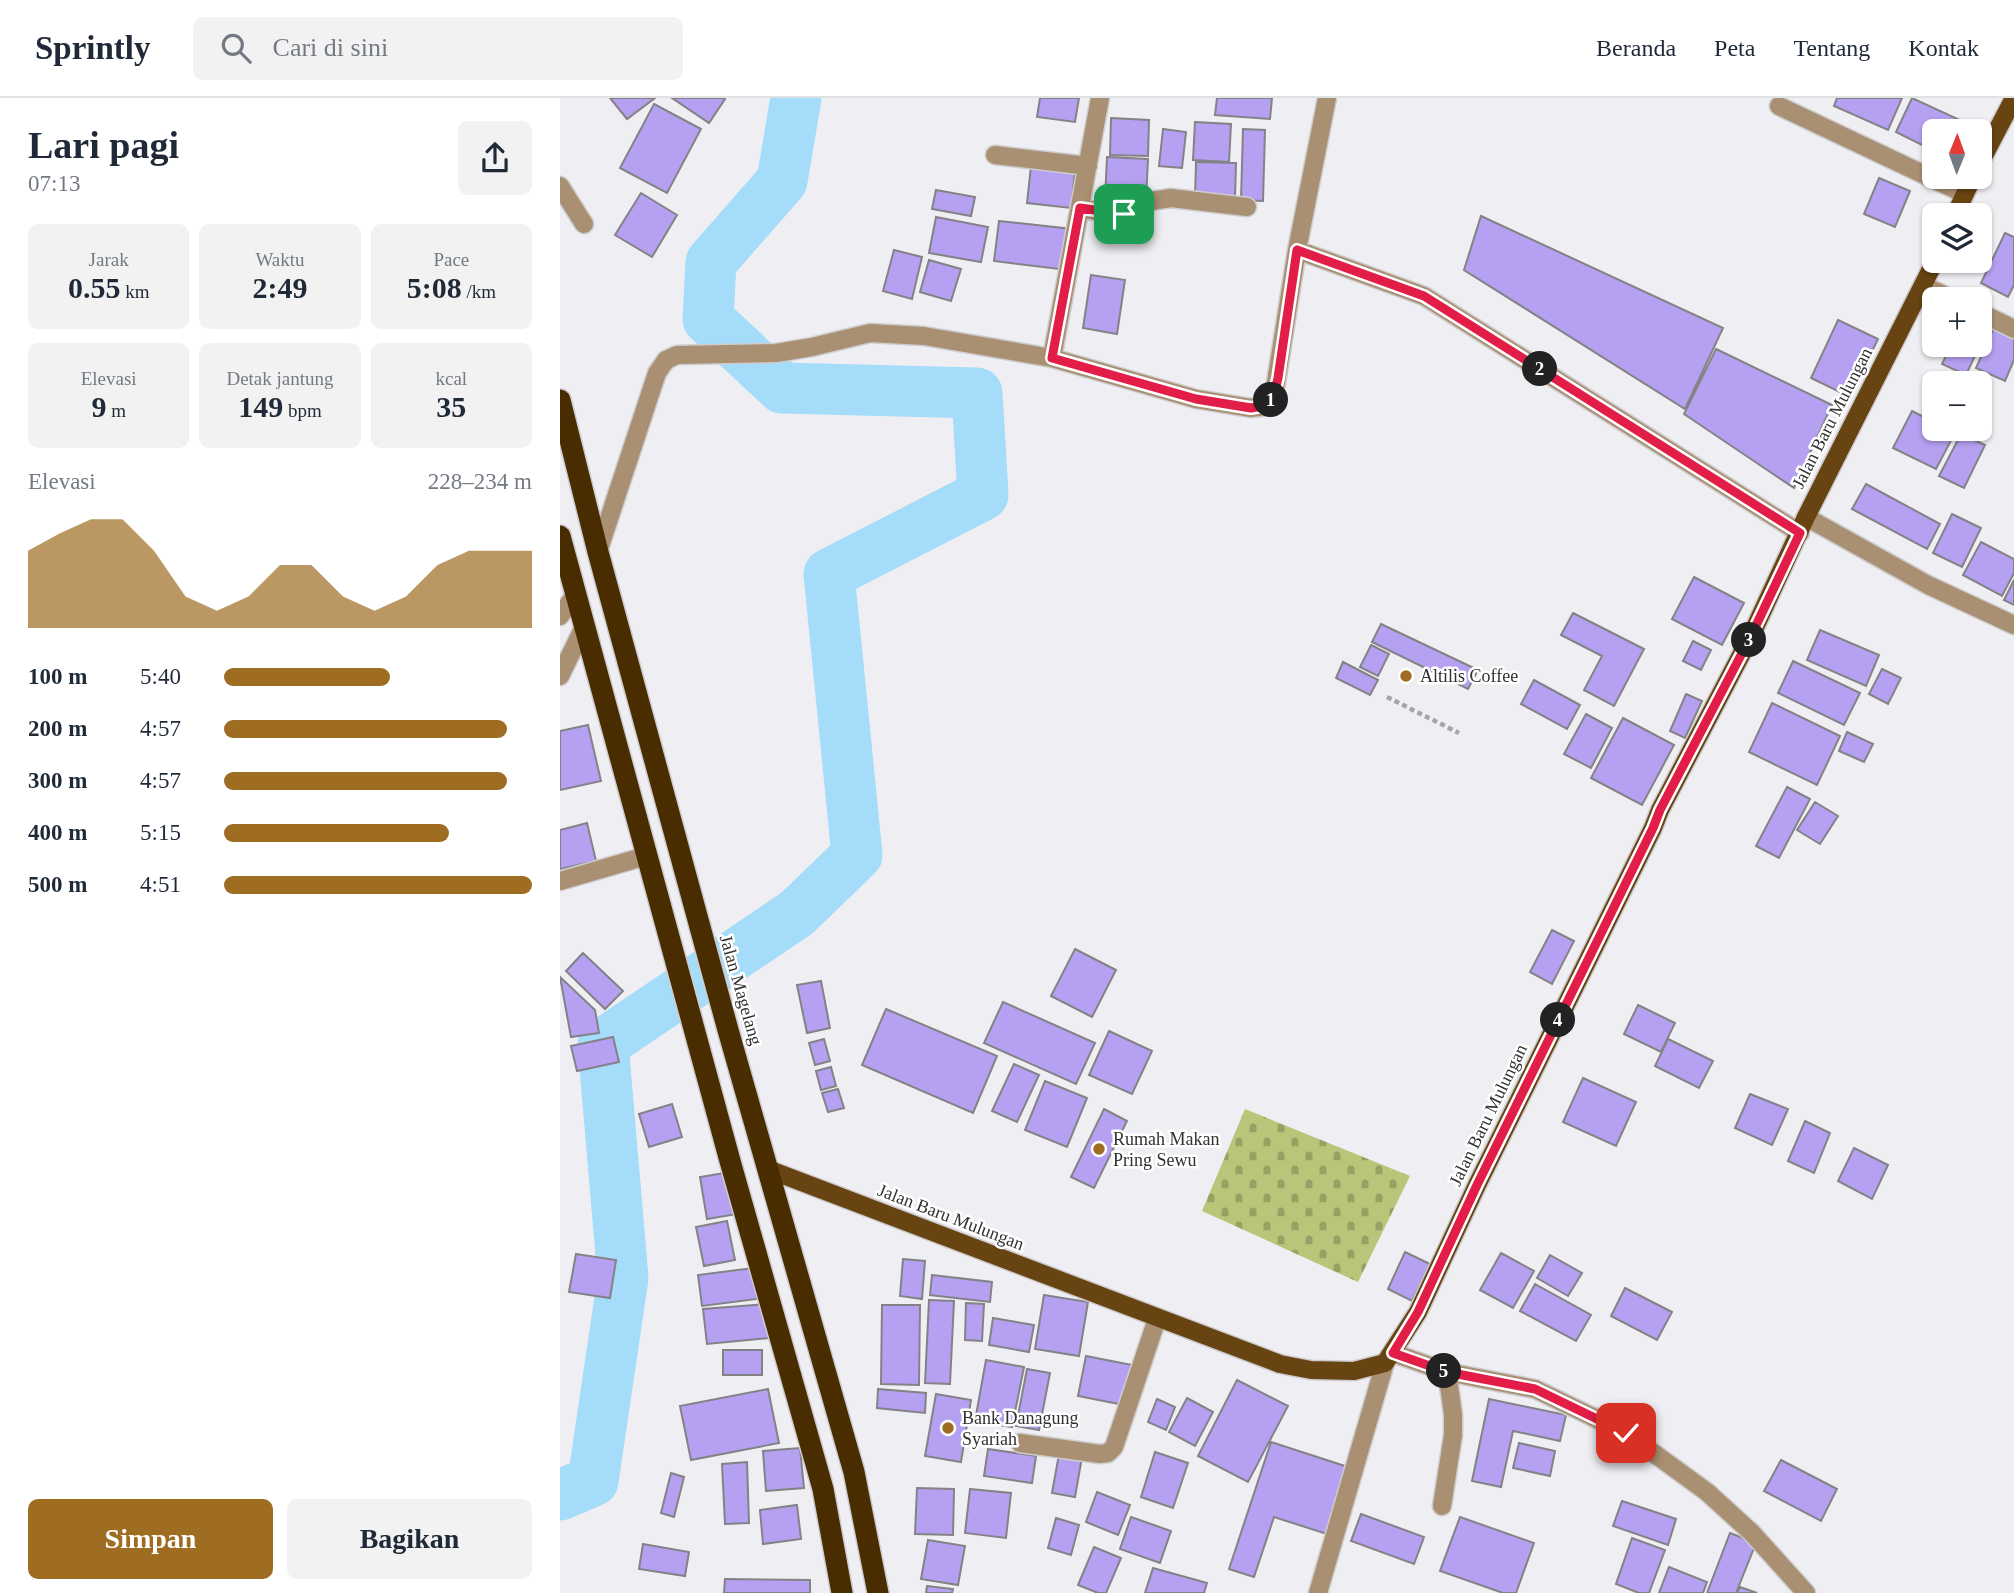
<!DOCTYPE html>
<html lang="id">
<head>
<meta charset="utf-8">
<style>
	:root { --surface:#fff; --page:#f2f2f3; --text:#1f2937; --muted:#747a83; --line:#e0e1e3; --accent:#9f6d22 }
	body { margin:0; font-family:Georgia,serif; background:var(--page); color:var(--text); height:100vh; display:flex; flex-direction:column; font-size:26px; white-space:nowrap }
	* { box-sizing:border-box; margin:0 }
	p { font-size:23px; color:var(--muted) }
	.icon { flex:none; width:38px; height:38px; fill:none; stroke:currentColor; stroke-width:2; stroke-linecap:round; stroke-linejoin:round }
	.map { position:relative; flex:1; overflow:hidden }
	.drawer { display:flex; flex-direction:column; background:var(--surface); width:560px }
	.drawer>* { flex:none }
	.needle { width:46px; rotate:1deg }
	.fabs { position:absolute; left:1362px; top:21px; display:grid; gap:14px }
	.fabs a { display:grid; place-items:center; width:70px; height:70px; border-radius:10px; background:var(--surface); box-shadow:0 2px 5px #0004; font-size:35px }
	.pin { position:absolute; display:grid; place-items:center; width:60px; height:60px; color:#fff; margin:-30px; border-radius:14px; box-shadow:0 4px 10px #0006 }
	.km { position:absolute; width:35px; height:35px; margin:-18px; border-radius:50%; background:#222; color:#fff; font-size:19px; line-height:35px; text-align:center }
	.round { display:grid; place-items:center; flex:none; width:74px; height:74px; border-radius:10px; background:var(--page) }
	.headline { display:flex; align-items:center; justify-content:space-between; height:119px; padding:0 28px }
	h1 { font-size:38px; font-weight:700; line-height:52px }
	.metrics { display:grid; grid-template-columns:repeat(3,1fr); gap:10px; height:119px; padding:7px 28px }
	.metrics div { display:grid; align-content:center; border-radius:10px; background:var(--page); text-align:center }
	.metrics b { font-size:30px; font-weight:700 }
	.metrics small { font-size:19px; font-weight:400 }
	.metrics p { font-size:19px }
	.chart { height:196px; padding:14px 28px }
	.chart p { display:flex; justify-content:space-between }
	.chart svg { width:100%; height:126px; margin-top:7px; fill:var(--accent); opacity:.7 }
	.button { display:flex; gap:14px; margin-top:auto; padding:14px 28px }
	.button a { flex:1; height:80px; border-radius:10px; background:var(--accent); color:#fff; font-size:28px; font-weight:700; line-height:80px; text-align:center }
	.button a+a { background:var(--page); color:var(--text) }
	ul { padding:0 28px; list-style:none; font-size:23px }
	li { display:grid; grid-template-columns:112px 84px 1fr; align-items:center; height:52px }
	li i { height:18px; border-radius:9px; background:var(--accent) }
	header { display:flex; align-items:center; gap:42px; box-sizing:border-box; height:98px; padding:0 35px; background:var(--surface); border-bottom:2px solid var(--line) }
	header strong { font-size:33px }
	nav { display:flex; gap:38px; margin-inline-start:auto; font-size:24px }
	.search { width:490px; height:63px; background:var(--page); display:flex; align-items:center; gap:18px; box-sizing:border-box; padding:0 24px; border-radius:10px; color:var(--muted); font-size:26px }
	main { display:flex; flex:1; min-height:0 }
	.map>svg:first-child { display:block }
</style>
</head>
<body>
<header>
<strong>Sprintly</strong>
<div class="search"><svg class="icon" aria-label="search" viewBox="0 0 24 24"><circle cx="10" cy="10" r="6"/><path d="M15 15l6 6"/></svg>Cari di sini</div>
<nav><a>Beranda</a><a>Peta</a><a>Tentang</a><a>Kontak</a></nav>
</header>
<main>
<section class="drawer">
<div class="headline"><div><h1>Lari pagi</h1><p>07:13</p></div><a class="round"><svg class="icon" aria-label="share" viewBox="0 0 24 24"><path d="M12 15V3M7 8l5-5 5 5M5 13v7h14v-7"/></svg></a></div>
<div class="metrics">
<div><p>Jarak</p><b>0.55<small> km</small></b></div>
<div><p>Waktu</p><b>2:49</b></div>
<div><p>Pace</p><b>5:08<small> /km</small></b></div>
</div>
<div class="metrics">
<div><p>Elevasi</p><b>9<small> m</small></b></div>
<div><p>Detak jantung</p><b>149<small> bpm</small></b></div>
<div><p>kcal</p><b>35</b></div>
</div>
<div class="chart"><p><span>Elevasi</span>228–234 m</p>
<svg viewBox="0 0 160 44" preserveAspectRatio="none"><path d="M0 44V17L10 11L20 6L30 6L40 17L50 33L60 38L70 33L80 22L90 22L100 33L110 38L120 33L130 22L140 17L150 17L160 17V44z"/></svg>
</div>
<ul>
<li><b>100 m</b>5:40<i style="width:54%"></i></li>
<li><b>200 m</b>4:57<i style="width:92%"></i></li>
<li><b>300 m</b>4:57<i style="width:92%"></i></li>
<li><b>400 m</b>5:15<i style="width:73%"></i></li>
<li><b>500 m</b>4:51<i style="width:100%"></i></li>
</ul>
<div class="button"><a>Simpan</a><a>Bagikan</a></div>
</section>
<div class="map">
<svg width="1454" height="1495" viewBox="0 0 1454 1495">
	<defs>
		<pattern id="cemetery-stones" width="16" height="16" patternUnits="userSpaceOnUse" patternTransform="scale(1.75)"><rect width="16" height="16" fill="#b9c679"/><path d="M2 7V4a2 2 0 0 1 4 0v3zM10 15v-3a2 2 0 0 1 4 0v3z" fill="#97a164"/></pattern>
	</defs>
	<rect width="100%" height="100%" fill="#efeff3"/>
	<path fill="url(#cemetery-stones)" d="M685 1011 850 1078 798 1184 642 1113Z"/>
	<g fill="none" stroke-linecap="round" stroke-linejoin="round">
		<path stroke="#a5dcf9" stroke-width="51" d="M0 1397 33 1383 63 1180 43 946 237 815 297 757 269 476 423 397 417 295 222 290 148 221 151 164 222 83 236 0"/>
	</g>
	<path fill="#b6a0f1" stroke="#838286" stroke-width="2" d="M50 0H95L67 21Z
		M112 0H162L165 1 149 25Z
		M480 0H519L515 24 477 19Z
		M657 0H712L710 21 655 17Z
		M1277 0H1342L1328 32 1274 8Z
		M1352 0 1415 29 1414 33H1374V53L1336 34Z
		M94 6 141 31 107 95 60 70Z
		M551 20 589 22 588 58 550 57Z
		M635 24 671 26 669 64 633 62Z
		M603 31 626 34 622 70 599 68Z
		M683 31 705 32 703 103 681 102Z
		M547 59 588 61 586 103 545 101Z
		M636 64 676 65 675 100 635 99Z
		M471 68 515 73 511 110 467 105Z
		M1319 80 1350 93 1335 129 1304 116Z
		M376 92 415 99 411 118 372 111Z
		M81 95 117 117 92 159 55 137Z
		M921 118 1163 230 1125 311 904 172Z
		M376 119 428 129 421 164 369 155Z
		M439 123 512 131 507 172 434 163Z
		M1445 135 1454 139V187L1448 199 1421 185Z
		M334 152 362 159 352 201 323 193Z
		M369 162 401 171 391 203 360 194Z
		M531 177 565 182 557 236 523 230Z
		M1278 222 1318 241 1290 299 1251 280Z
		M1419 224 1429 228 1406 277 1382 266 1391 247H1419Z
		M1436 225 1454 233V262L1445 283 1416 270Z
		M1156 251 1272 307 1234 390 1124 316Z
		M1352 313 1374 324V331H1387L1395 335 1376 371 1333 350Z
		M1401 336 1425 347 1404 390 1379 378Z
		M1306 386 1380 426 1367 451 1292 411Z
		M1392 416 1421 430 1402 469 1373 455Z
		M1421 444 1454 461V475L1442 498 1403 477Z
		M1134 479 1184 505 1162 547 1112 521Z
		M1454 482V507L1444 502Z
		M1013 515 1084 551 1054 608 1024 592 1042 558 1001 537Z
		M821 526 918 572 908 591 812 544Z
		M1260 532 1319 557 1306 588 1247 562Z
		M1133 543 1151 552 1141 572 1123 563Z
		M811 547 829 556 818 578 800 569Z
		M1233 563 1300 595 1284 627 1218 595Z
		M783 564 818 582 810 597 776 580Z
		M1322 571 1341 580 1328 606 1309 596Z
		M974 582 1020 607 1007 631 961 606Z
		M1126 596 1142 603 1125 640 1110 633Z
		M1212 605 1280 638 1257 687 1189 654Z
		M1026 616 1052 630 1031 670 1004 656Z
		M1063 620 1114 647 1082 707 1031 680Z
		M28 627 41 683 0 692V633Z
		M1287 634 1313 646 1304 664 1279 653Z
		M1227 689 1250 701 1219 760 1196 748Z
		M1255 704 1278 718 1260 746 1237 732Z
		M27 725 36 763 0 771V732Z
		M992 832 1014 843 992 886 970 874Z
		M515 851 556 872 532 919 491 898Z
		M23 855 63 893 45 911 6 873Z
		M0 879 35 912 39 935 11 939Z
		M261 883 270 930 247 935 237 887Z
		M443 904 535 945 516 986 424 945Z
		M1078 907 1115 925 1101 954 1064 936Z
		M326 911 437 958 413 1015 302 967Z
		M549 933 592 953 572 996 529 977Z
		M53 939 59 964 17 973 11 948Z
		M264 941 270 963 255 967 249 945Z
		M1108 941 1153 963 1139 990 1095 968Z
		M454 966 479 977 457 1024 432 1013Z
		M271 969 276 988 261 992 256 973Z
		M1023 980 1076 1004 1056 1048 1003 1024Z
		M485 983 527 1000 507 1049 465 1032Z
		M278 991 284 1010 268 1014 262 995Z
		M1190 996 1228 1011 1212 1047 1175 1030Z
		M112 1006 122 1039 89 1049 79 1016Z
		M544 1011 567 1023 534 1090 511 1079Z
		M1245 1023 1270 1035 1254 1075 1228 1063Z
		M1294 1050 1328 1067 1312 1101 1278 1083Z
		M177 1073 183 1115 147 1121 140 1079Z
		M167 1123 175 1162 144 1168 136 1129Z
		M845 1154 870 1166 852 1203 828 1191Z
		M941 1155 974 1173 953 1210 920 1192Z
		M16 1156 56 1162 50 1200 9 1194Z
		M990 1157 1022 1175 1008 1198 977 1180Z
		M343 1161 365 1163 362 1201 340 1198Z
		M193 1170 197 1201 142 1208 138 1177Z
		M372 1177 432 1184 430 1204 370 1197Z
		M975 1186 1031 1217 1016 1243 960 1213Z
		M1065 1190 1112 1214 1097 1242 1051 1218Z
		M484 1197 528 1204 519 1258 475 1251Z
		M369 1202 394 1203 390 1286 365 1285Z
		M406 1205 424 1206 422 1243 405 1242Z
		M206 1206 209 1240 147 1246 143 1211Z
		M322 1207H360L359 1287 321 1286Z
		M433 1220 474 1227 469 1254 429 1247Z
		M163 1252H202V1277H163Z
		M526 1258 572 1267 564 1307 518 1298Z
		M426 1262 464 1269 452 1329 415 1323Z
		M467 1271 490 1275 479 1332 456 1328Z
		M677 1282 728 1308 688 1384 638 1358Z
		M208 1291 219 1345 131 1362 120 1308Z
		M318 1291 366 1295 365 1315 317 1310Z
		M376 1296 411 1302 401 1364 365 1358Z
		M627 1300 653 1314 635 1348 609 1334Z
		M597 1301 615 1309 606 1332 588 1324Z
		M929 1301 1006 1317 1000 1343 953 1333 941 1389 912 1383Z
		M711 1344 791 1370 770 1437 714 1419 694 1479 669 1471Z
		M959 1345 995 1353 990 1378 953 1370Z
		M240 1350 244 1390 206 1393 203 1353Z
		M428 1351 476 1358 472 1385 424 1378Z
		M595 1354 628 1365 613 1410 581 1399Z
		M499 1356 522 1359 515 1399 492 1395Z
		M1221 1362 1277 1391 1261 1423 1204 1393Z
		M187 1364 189 1425 165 1426 162 1366Z
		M111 1375 124 1379 114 1419 101 1415Z
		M357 1390 394 1391 393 1437 355 1436Z
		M410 1391 451 1395 446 1440 405 1435Z
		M537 1394 570 1407 558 1437 526 1424Z
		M1062 1403 1116 1421 1108 1447 1053 1428Z
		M237 1407 241 1441 203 1446 200 1412Z
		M801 1416 864 1439 854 1466 791 1443Z
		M571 1419 611 1433 600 1465 560 1451Z
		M900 1419 974 1445 956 1495H943L880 1473Z
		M496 1420 519 1427 511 1457 488 1450Z
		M1170 1435 1196 1445 1176 1495H1147Z
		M1072 1440 1105 1452 1089 1495H1079L1056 1486Z
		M368 1442 405 1448 398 1487 361 1481Z
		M83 1446 129 1454 125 1478 79 1471Z
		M534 1449 561 1460 546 1495H538L518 1487Z
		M1109 1469 1147 1484 1143 1495H1099Z
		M593 1470 647 1485 644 1495H585Z
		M165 1481 250 1482V1495H164Z
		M367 1488 393 1491 392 1495H366Z
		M1180 1489 1197 1495H1177Z"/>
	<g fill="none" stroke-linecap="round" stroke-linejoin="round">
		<g stroke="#cdcdd0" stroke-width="21">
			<path id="minor" d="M1219 8 1405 96
				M435 57 528 68
				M0 88 24 126
				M520 110 557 117 591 103 611 100 687 109
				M737 152 864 198 1240 435
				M1363 187 1392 201
				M1419 214 1454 231
				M492 260 540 0
				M1246 419 1368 487 1454 527
				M38 454 97 275 106 262 117 257 216 255 252 249 310 235 364 238 492 260 636 301 691 310 708 308 714 297 737 152 767 0
				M0 518 15 497
				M0 578 24 529
				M0 783 86 758
				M833 1255 887 1274 975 1291 1066 1335 1147 1394 1192 1435 1246 1495
				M460 1345 540 1356 548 1355 554 1349 597 1221
				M882 1408 893 1337V1316L887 1274
				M758 1495 825 1265"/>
		</g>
		<g stroke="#cdcdd0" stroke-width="21">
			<path id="major" d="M1419 67 1454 0
				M1395 117 1413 79
				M210 1072 720 1266 751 1272 794 1273 825 1265 858 1214 917 1087 1093 730 1100 712 1191 538 1246 419 1375 163"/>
		</g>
		<g stroke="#cdcdd0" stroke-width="24">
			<path id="highway" d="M0 302 38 454 168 932 294 1374 318 1495
				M0 438 170 1063 263 1391 282 1495"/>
		</g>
		<path stroke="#a5a5a8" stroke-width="4.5" stroke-dasharray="5 3.5" stroke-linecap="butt" d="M827 599 899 635"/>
		<use href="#minor" stroke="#aa9072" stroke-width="18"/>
		<use href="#major" stroke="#674412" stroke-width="18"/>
		<use href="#highway" stroke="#492c00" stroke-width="21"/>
	</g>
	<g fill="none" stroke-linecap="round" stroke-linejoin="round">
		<g stroke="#fff" stroke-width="14">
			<path id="route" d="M564 116 520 110 492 260 636 301 691 310 708 307 714 297 718 280 737 152 864 198 1240 435 1191 538 1100 712 1093 730 917 1087 858 1214 833 1255 887 1274 975 1291 1066 1335"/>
		</g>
		<use href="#route" stroke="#e11d48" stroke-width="9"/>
	</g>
	<g fill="#9f6d22" stroke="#fff" stroke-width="2.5">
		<circle cx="846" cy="578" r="7"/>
		<circle cx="539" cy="1051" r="7"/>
		<circle cx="388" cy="1330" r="7"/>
	</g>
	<g text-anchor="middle" stroke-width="5" stroke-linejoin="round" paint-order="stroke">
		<g font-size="18" fill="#313132" stroke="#fff">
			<text transform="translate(1272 320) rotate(-63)" y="6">Jalan Baru Mulungan</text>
			<text transform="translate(181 892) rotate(74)" y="6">Jalan Magelang</text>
			<text transform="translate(928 1017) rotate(-64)" y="6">Jalan Baru Mulungan</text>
			<text transform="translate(391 1119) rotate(21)" y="6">Jalan Baru Mulungan</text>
		</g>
		<g font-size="18" fill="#313132" stroke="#fff" text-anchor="start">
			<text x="860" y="584">Altilis Coffee</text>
			<text x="553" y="1047">Rumah Makan<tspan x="553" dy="21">Pring Sewu</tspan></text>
			<text x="402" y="1326">Bank Danagung<tspan x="402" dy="21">Syariah</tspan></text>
		</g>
	</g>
</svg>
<div class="fabs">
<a><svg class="needle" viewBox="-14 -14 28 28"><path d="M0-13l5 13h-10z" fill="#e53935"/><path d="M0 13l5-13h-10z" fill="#747a83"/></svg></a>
<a><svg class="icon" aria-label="layers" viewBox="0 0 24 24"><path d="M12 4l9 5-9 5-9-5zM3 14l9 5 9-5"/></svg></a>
<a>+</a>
<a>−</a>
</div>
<div class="pin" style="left:564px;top:116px;background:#1e9e55"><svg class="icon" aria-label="arrive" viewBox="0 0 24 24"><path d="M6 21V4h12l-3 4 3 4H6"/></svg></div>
<div class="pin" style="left:1066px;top:1335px;background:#d93025"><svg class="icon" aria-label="check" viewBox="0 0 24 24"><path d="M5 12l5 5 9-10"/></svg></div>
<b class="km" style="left:711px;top:302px">1</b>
<b class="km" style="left:980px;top:271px">2</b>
<b class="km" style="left:1189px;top:542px">3</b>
<b class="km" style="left:998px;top:922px">4</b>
<b class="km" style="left:884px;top:1273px">5</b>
</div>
</main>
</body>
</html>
